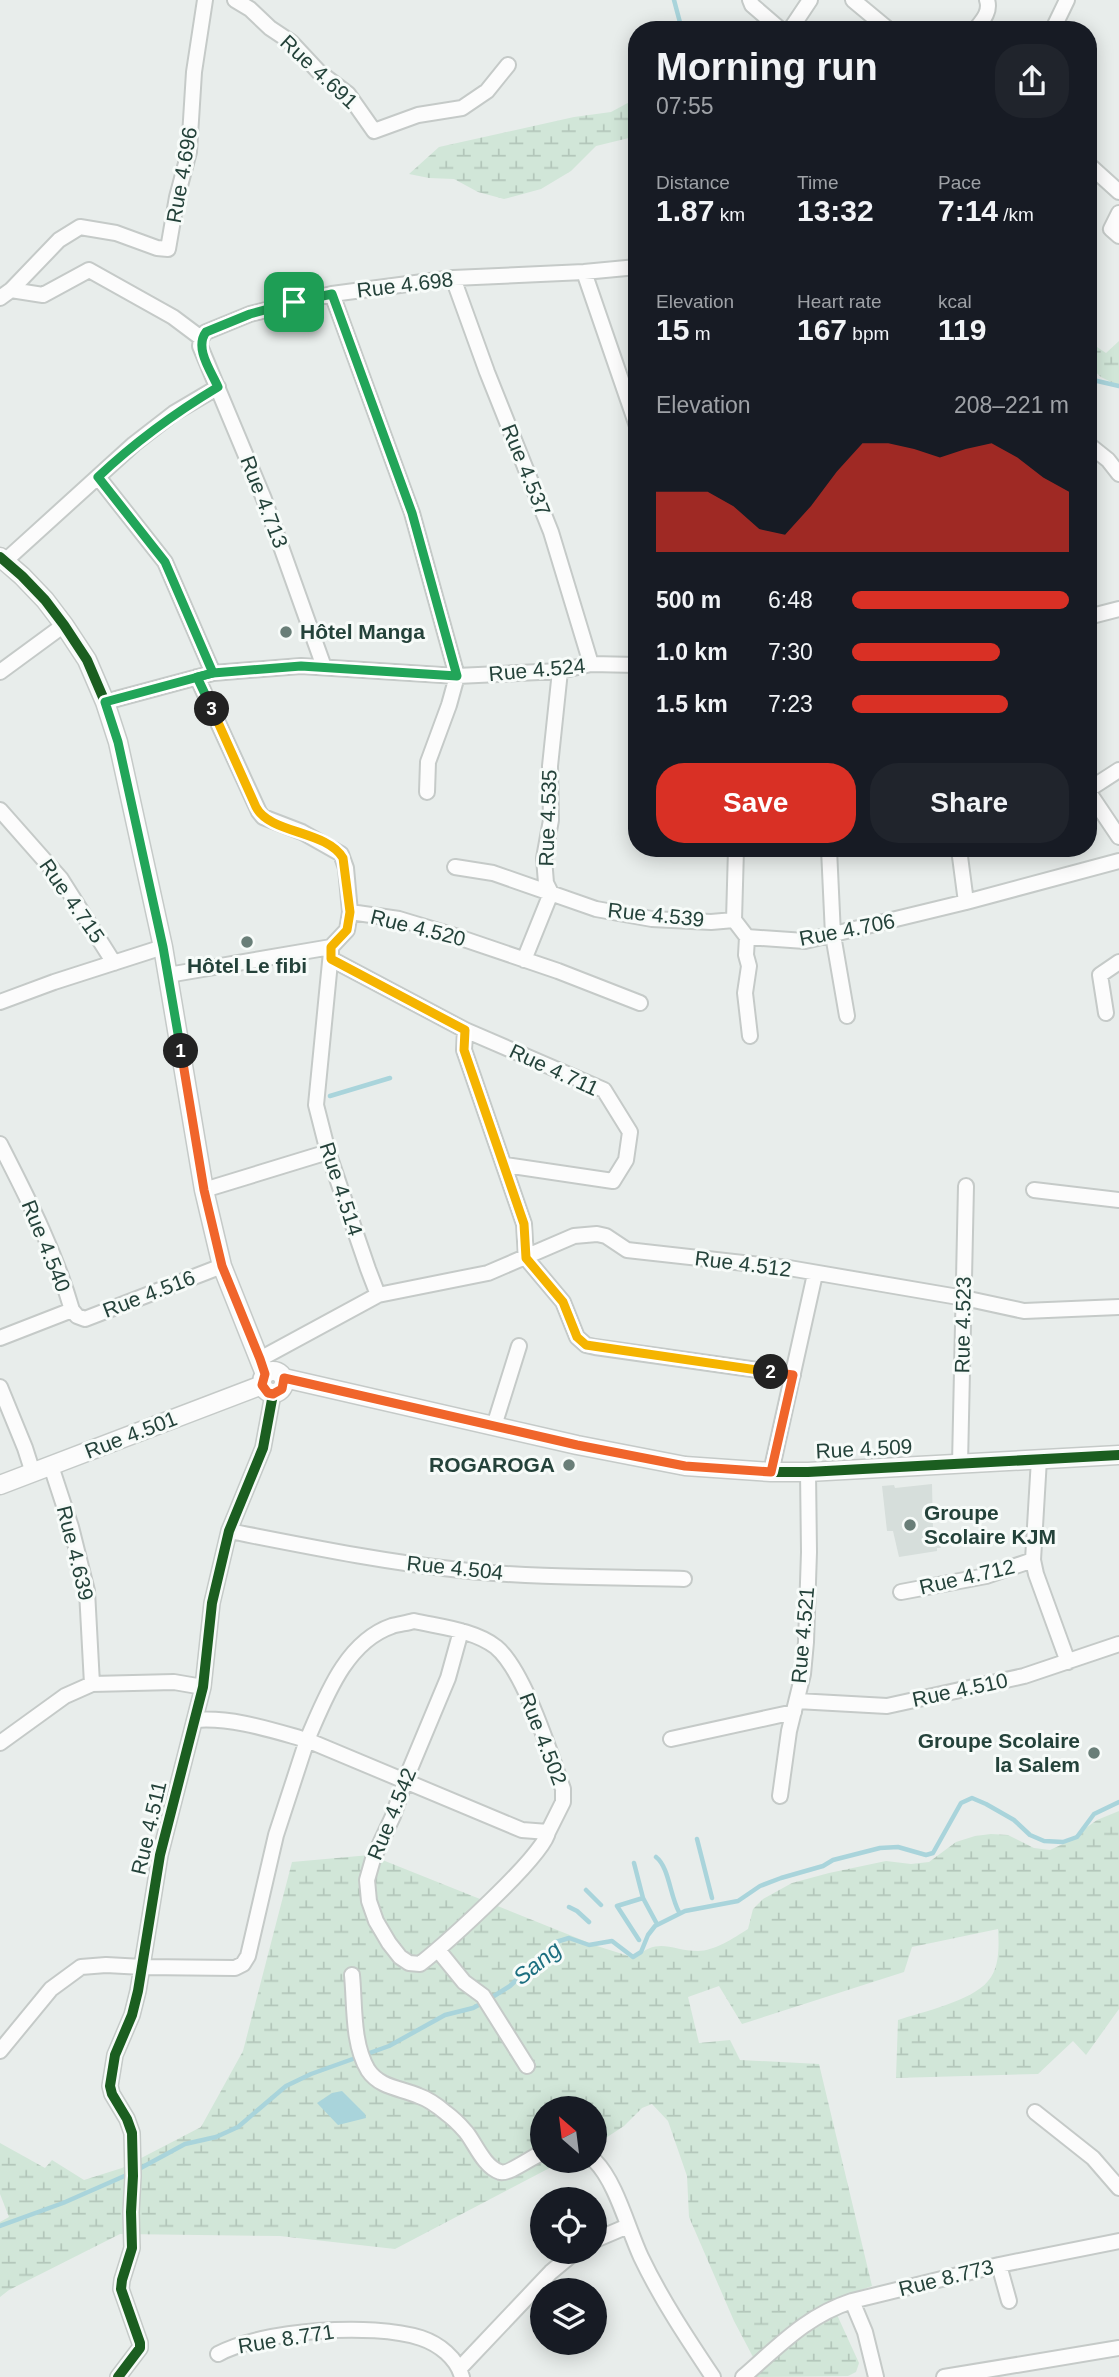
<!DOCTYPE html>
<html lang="en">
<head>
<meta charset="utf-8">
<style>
	:root { --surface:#171b24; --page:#20242c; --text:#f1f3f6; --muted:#9ea1a6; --accent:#d93025 }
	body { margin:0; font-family:Arial,sans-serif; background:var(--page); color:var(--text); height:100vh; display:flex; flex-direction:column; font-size:26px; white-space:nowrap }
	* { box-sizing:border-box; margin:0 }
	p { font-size:23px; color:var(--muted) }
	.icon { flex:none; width:38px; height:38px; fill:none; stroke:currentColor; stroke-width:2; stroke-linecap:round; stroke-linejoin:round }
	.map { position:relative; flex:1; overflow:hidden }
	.sheet { position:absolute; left:628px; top:21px; width:469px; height:836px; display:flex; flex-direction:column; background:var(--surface); border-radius:28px; box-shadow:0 4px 18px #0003 }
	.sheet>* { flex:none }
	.needle { width:46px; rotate:332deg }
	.buttons { position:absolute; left:530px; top:2096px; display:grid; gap:14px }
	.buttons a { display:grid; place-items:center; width:77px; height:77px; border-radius:50%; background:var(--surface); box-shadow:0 4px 18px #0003; font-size:35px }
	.pin { position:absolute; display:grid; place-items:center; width:60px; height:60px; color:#fff; margin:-30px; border-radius:14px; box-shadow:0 4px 10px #0006 }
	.km { position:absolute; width:35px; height:35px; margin:-18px; border-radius:50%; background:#222; color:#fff; font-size:19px; line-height:35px; text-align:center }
	.round { display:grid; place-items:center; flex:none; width:74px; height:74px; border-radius:28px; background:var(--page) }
	.headline { display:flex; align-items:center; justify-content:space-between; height:119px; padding:0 28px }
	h1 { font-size:38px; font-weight:600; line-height:52px }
	.metrics { display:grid; grid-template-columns:repeat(3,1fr); gap:10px; height:119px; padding:7px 28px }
	.metrics div { display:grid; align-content:center }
	.metrics b { font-size:30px; font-weight:600 }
	.metrics small { font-size:19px; font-weight:400 }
	.metrics p { font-size:19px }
	.chart { height:196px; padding:14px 28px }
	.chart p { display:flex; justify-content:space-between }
	.chart svg { width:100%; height:126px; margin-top:7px; fill:var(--accent); opacity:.7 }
	.primary-button { display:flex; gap:14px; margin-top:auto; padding:14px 28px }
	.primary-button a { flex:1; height:80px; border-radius:28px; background:var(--accent); color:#fff; font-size:28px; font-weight:600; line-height:80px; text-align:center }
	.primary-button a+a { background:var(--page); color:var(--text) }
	ul { padding:0 28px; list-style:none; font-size:23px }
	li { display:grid; grid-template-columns:112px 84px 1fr; align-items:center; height:52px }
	li i { height:18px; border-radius:9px; background:var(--accent) }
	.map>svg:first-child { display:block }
</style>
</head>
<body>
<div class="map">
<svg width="1119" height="2377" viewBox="0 0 1119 2377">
	<defs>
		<pattern id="wetland-marsh" width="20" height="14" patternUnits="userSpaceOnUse" patternTransform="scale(1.75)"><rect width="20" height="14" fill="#d1e6d8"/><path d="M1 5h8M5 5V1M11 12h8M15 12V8" fill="none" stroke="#b3c6ba"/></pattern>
	</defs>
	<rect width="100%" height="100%" fill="#e8edeb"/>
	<path fill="#d6dedb" d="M932 1484 933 1530 936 1542H940L941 1548H937V1551L899 1557 893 1531H887L882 1486 894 1485 895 1488Z"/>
	<path fill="url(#wetland-marsh)" d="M637 98V136L596 146 571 171 541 189 504 199 478 192 454 179 429 178 409 174 439 147 574 117 611 112Z
		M1088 341 1106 353 1119 341V386L1101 377 1089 366Z
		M1119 1811V2009L1086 2055 1073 2041 1038 2074 896 2078 898 2020C922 2012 972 2001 988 1981 1000 1968 999 1945 998 1929L912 1947 904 1972 742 2024 719 1986 688 1997 699 2043 730 2040 740 2060 819 2064 872 2286 855 2292 833 2306 859 2363 856 2372 848 2376 754 2377 753 2357 734 2321 689 2217 687 2176 668 2121 652 2104 642 2108 624 2126 595 2145V2109H542V2161H563L395 2249 280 2236 120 2234 9 2290 0 2297V2222L9 2217 0 2194V2143L45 2168 52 2160 84 2180 122 2168 201 2127 243 2051 292 1862 370 1855 597 1946 635 1958C659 1936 671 1951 698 1951 714 1951 734 1938 748 1929L753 1909 763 1899 792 1883 829 1873 886 1861 911 1864 929 1862 956 1842 975 1836 991 1834 1008 1835 1034 1848 1050 1850 1065 1843 1097 1820Z"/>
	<path fill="#a9d4db" d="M342 2091 365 2114 366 2118 338 2125 317 2103 332 2093Z"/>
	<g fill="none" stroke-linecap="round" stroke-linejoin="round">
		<path stroke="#a9d4db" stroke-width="4.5" d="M674 0 682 30
			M1088 375 1093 380 1119 386
			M330 1096 390 1078
			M697 1839 712 1898
			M656 1857C669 1867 670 1896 679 1912
			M634 1863 643 1898 657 1924
			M586 1890 601 1905
			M569 1907 577 1911 589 1922
			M639 1940 617 1906 643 1898
			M137 2170 185 2144 216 2137 238 2127 286 2086 311 2074 389 2046 445 2015 473 2008 486 2001 510 1986 556 1942 569 1938 589 1945 612 1941 633 1957 641 1952 648 1935 655 1926 685 1911 738 1901 760 1886 781 1878 823 1866 833 1860 880 1848 898 1847 926 1855 933 1853 961 1803 972 1798 986 1804 1014 1820 1030 1835 1044 1841 1063 1842 1077 1837 1094 1814 1119 1802
			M0 2226 63 2203 129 2174"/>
		<g stroke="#c5cac8" stroke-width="18">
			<path id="minor" d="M235 0 250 9 270 28 291 42 319 72 348 94 374 131 418 115 462 108 487 91 508 65
				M750 0 752 5 781 30
				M853 0 889 30
				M1053 29 1067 0
				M790 30 810 0
				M975 30C982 21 991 12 987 0
				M1088 164 1119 192
				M1119 213 1111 229 1119 236
				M584 272 637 426
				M453 278 487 372 551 532 591 664
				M11 290 59 240 80 227 116 233 157 248 168 249 177 197 189 152 194 72 205 0
				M332 294 412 513 457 676 449 705 428 762 427 792
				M0 298 11 290 43 295 89 270 173 317 201 338 206 332 250 314 332 294 453 278 584 272 637 267
				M201 338 200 346 264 499 324 667
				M1088 444 1108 460 1119 474
				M98 477 165 562 213 673
				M5 561 134 444 174 413 218 387
				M1088 617 1119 609
				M0 672 64 625
				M197 677 259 812 263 817 302 832 341 854 346 868 350 912
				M105 702 213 673 301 666 457 676 560 671 591 664 637 665
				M1088 790 1119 770
				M1088 791 1119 837
				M0 810 61 879 114 963
				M829 849 833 935 847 1016
				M959 849 966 902 1119 861
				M455 867 493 873 596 909 652 919 711 922 734 920 736 849
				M734 920 747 937 805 941 966 902
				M747 937 746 955 749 966 745 993 750 1036
				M331 959 465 1030 464 1050 524 1224 526 1258 563 1302 577 1337 586 1345 595 1347 793 1375
				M524 960 551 893 546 883 544 858 551 820 550 766 560 671
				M168 975 331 947 347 930 350 912 399 919 452 935 558 971 640 1003
				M0 1002 54 982 163 947
				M1106 1013 1100 975 1119 962
				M465 1030 604 1090 630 1132 626 1160 613 1181 505 1165
				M0 1144C28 1199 55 1251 72 1310
				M204 1190 328 1152
				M1034 1190 1119 1200
				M378 1295 488 1273 574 1236 597 1234 606 1236 627 1250 789 1268 964 1298 1024 1311 1119 1307
				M0 1338 72 1310 77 1316 85 1319 222 1266
				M260 1359 378 1295 368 1269 328 1152 316 1105 331 952
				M0 1387 25 1448 33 1473
				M494 1426 519 1346
				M1039 1459 1033 1560 1036 1574 1068 1662
				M960 1464 966 1186
				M51 1466 71 1527 87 1591 92 1684
				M771 1472 815 1274
				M229 1531C306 1546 383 1562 460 1570 534 1578 610 1577 684 1579
				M901 1592 986 1576 1033 1560
				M414 1621C440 1627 474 1630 496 1647 524 1670 550 1753 563 1789V1802L548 1832 522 1830 307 1740C325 1699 345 1642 392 1626 399 1624 407 1623 414 1621Z
				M461 1631 448 1678 405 1781 393 1816 373 1859 367 1880 369 1901 376 1921 389 1943 400 1957 409 1963 420 1964C443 1946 545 1855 548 1832
				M797 1701 887 1706 1024 1676 1119 1644
				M671 1739 794 1712
				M0 1743 65 1696 92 1684 174 1682 203 1687
				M780 1796 789 1731 803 1674 806 1642 809 1552 808 1472
				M438 1950 464 1982 483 1996 527 2066
				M352 1975C355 2005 352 2043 368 2070 380 2088 401 2088 419 2096 428 2099 439 2107 446 2113 453 2118 460 2125 466 2132 475 2143 484 2167 500 2172 508 2175 533 2156 542 2153
				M0 2051 51 1989 81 1967 106 1965 143 1967 235 1968 243 1964 248 1956 276 1835 307 1740C271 1730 233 1717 195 1720
				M1035 2112 1093 2158 1119 2188
				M595 2161C616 2182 628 2229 641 2257 661 2299 687 2338 713 2377
				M595 2240 628 2226
				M999 2265 1009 2301
				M218 2354C262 2330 372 2322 421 2338 439 2344 457 2358 462 2377
				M460 2368 551 2272 575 2252
				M118 2377 140 2348V2343L121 2289 122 2280 132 2248 131 2212 133 2176 132 2133 127 2119 112 2094 110 2086 115 2055 132 2015 138 1991 160 1855 203 1687 212 1603 229 1531 263 1448 273 1394
				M743 2377C779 2346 806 2316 852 2301
				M876 2377 865 2332 852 2301 999 2265 1119 2241
				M944 2377 1119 2348"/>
		</g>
		<g stroke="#c5cac8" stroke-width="21">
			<path id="tertiary" d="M0 557 22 576 45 600 64 625 87 660 105 702 118 742 163 947 204 1190 222 1266 265 1374
				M262 1382a11 11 0 1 1 22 0a11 11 0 1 1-22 0Z
				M284 1378 577 1445 685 1466 771 1472H808L1119 1455
				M0 1485 262 1385"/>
		</g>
		<use href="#minor" stroke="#fcfcfc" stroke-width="14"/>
		<use href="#tertiary" stroke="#fcfcfc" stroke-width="18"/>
		<g stroke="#f7fbf9" stroke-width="15">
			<path id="cycleway" d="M0 557 22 576 45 600 64 625 87 660 105 702 118 742 163 947 204 1190 222 1266 265 1374
				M284 1378 577 1445 685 1466 771 1472H808L1119 1455
				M118 2377 140 2348V2343L121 2289 122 2280 132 2248 131 2212 133 2176 132 2133 127 2119 112 2094 110 2086 115 2055 132 2015 138 1991 160 1855 203 1687 212 1603 229 1531 263 1448 273 1394"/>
		</g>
		<use href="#cycleway" stroke="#1b5e20" stroke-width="10"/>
	</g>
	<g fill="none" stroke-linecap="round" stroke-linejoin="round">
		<g stroke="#fff" stroke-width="14">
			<path id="split-1" d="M181 1051 163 947 118 742 105 702 213 673 165 562 98 477C136 441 173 414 218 387 211 371 194 348 206 332L250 314 294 302"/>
		</g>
		<g stroke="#fff" stroke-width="14">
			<path id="split-2" d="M181 1051 204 1190 222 1266 260 1359 265 1374 262 1385 268 1393 273 1394 282 1389 284 1378 577 1445 685 1466 771 1472 793 1375 771 1372"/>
		</g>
		<g stroke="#fff" stroke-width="14">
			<path id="split-3" d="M212 709 256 807C270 834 326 830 343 858L350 912 347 930 331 947V959L465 1030 464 1050 524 1224 526 1258 563 1302 577 1337 586 1345 771 1372"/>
		</g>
		<g stroke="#fff" stroke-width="14">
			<path id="split-4" d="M212 709 197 677 213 673 301 666 457 676 412 513 332 294 294 302"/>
		</g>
		<use href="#split-1" stroke="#22a559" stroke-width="9"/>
		<use href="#split-2" stroke="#f0652b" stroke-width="9"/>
		<use href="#split-3" stroke="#f5b400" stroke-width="9"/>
		<use href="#split-4" stroke="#22a559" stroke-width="9"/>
	</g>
	<g fill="#697e78" stroke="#f7fbf9" stroke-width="2.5">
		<circle cx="286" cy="632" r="7"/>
		<circle cx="247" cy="942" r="7"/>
		<circle cx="569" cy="1465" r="7"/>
		<circle cx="910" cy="1525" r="7"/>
		<circle cx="1094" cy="1753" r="7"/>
	</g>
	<g text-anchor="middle" stroke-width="6" stroke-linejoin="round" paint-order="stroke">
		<g font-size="21" fill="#24423a" stroke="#f7fbf9">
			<text transform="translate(319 72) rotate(43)" y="7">Rue 4.691</text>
			<text transform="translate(182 175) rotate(-80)" y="7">Rue 4.696</text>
			<text transform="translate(405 285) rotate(-7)" y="7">Rue 4.698</text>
			<text transform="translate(526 470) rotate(68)" y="7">Rue 4.537</text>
			<text transform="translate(264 502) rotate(69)" y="7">Rue 4.713</text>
			<text transform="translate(537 670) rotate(-5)" y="7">Rue 4.524</text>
			<text transform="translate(548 818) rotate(-88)" y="7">Rue 4.535</text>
			<text transform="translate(72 901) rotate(55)" y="7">Rue 4.715</text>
			<text transform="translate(656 915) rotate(6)" y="7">Rue 4.539</text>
			<text transform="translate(418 928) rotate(14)" y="7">Rue 4.520</text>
			<text transform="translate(847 930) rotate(-11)" y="7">Rue 4.706</text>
			<text transform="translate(554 1070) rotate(25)" y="7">Rue 4.711</text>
			<text transform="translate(341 1189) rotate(72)" y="7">Rue 4.514</text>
			<text transform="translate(46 1246) rotate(68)" y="7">Rue 4.540</text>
			<text transform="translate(743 1264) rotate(7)" y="7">Rue 4.512</text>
			<text transform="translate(149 1294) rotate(-21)" y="7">Rue 4.516</text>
			<text transform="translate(963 1325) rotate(-89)" y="7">Rue 4.523</text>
			<text transform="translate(131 1435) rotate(-21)" y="7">Rue 4.501</text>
			<text transform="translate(864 1449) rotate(-3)" y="7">Rue 4.509</text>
			<text transform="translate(75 1553) rotate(76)" y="7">Rue 4.639</text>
			<text transform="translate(455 1568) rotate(6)" y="7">Rue 4.504</text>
			<text transform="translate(967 1577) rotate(-13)" y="7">Rue 4.712</text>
			<text transform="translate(803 1635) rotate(-85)" y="7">Rue 4.521</text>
			<text transform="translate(960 1690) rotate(-12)" y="7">Rue 4.510</text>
			<text transform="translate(543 1739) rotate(69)" y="7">Rue 4.502</text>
			<text transform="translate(392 1814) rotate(-68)" y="7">Rue 4.542</text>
			<text transform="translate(149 1828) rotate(-77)" y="7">Rue 4.511</text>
			<text transform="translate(946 2278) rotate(-14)" y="7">Rue 8.773</text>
			<text transform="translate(286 2339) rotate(-9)" y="7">Rue 8.771</text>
		</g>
		<g font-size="21" font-weight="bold" fill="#24423a" stroke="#f7fbf9" text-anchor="start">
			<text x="300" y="639">Hôtel Manga</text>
			<text x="247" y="973" text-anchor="middle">Hôtel Le fibi</text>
			<text x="555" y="1472" text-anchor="end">ROGAROGA</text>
			<text x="924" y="1520">Groupe<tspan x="924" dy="24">Scolaire KJM</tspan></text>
			<text x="1080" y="1748" text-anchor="end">Groupe Scolaire<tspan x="1080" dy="24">la Salem</tspan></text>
		</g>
		<g font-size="23" font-style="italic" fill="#1c6f80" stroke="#f7fbf9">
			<text transform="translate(537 1963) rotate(-39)" y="8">Sang</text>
		</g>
	</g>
</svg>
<div class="buttons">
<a><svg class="needle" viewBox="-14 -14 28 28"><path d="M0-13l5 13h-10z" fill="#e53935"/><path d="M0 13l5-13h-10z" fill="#9ea1a6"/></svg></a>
<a><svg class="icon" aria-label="locate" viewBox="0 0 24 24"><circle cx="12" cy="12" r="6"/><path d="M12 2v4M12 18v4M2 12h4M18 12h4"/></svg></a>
<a><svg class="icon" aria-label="layers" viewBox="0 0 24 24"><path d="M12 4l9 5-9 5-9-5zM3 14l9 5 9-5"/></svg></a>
</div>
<div class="pin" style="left:294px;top:302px;background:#1e9e55"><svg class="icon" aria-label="arrive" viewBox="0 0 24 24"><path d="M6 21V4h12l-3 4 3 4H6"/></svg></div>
<b class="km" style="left:181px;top:1051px">1</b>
<b class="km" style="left:771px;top:1372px">2</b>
<b class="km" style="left:212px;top:709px">3</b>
<section class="sheet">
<div class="headline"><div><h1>Morning run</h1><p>07:55</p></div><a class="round"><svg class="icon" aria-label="share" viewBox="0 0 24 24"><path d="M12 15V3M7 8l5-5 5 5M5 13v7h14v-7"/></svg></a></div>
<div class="metrics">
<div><p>Distance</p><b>1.87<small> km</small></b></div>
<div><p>Time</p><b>13:32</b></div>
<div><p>Pace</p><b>7:14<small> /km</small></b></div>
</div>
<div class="metrics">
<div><p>Elevation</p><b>15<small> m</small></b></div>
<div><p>Heart rate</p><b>167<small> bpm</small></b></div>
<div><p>kcal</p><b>119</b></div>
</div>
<div class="chart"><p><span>Elevation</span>208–221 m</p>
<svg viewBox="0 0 160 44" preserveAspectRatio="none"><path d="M0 44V23L10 23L20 23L30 28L40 36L50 38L60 28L70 16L80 6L90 6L100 8L110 11L120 8L130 6L140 11L150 18L160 23V44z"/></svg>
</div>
<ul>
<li><b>500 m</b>6:48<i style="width:100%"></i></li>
<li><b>1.0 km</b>7:30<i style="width:68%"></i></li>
<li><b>1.5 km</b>7:23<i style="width:72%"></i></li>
</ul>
<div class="primary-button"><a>Save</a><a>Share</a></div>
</section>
</div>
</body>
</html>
